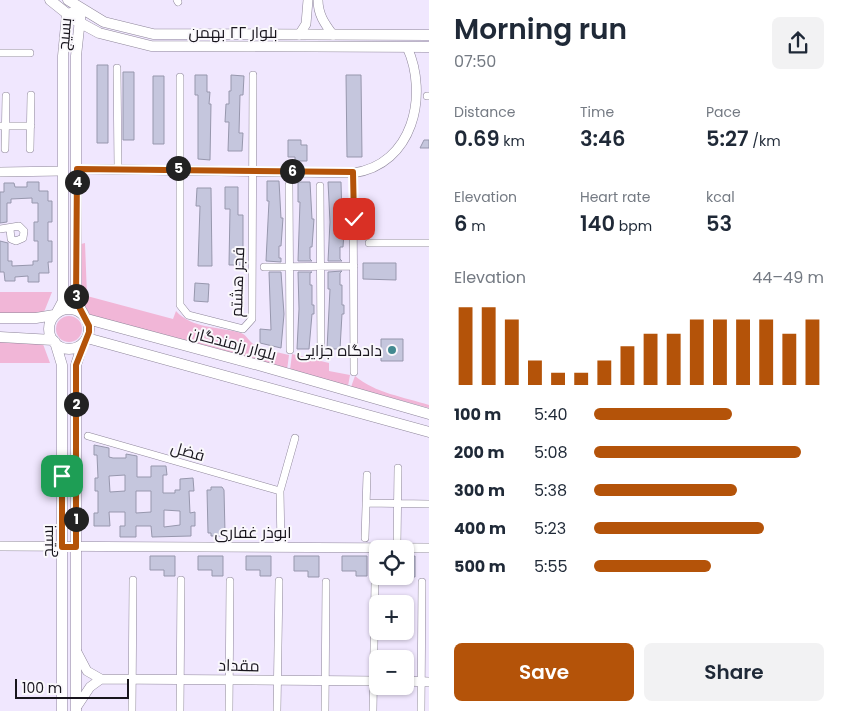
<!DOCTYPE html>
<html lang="en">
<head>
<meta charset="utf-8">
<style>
	:root { --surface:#fff; --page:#f2f2f3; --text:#1f2937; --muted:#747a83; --accent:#b45309 }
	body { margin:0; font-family:Poppins,Cairo,sans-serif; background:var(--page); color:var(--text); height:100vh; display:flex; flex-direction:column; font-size:19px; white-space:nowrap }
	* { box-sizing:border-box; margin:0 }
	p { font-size:16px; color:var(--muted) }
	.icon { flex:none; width:28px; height:28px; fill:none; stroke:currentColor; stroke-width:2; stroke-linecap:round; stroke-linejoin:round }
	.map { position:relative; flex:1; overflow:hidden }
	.sheet { display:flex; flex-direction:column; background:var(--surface); width:420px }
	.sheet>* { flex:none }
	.tools { position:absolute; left:369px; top:540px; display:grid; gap:10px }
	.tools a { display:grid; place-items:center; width:45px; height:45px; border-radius:8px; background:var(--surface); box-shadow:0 1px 4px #0004; font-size:25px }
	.scale { position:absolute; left:15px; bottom:12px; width:114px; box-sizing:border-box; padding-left:5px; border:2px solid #18151d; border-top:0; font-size:14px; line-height:18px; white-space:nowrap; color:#18151d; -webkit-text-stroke:4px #faf8fc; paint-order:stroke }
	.pin { position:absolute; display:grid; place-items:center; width:42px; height:42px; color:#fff; margin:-21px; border-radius:10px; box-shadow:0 2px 8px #0006 }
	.km { position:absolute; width:25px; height:25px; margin:-12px; border-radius:50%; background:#222; color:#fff; font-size:14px; line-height:25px; text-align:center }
	.round { display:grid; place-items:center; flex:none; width:52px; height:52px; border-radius:8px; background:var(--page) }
	.head { display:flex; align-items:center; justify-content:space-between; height:85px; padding:0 25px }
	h1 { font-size:28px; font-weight:600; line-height:38px }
	.metrics { display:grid; grid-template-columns:repeat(3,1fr); gap:8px; height:85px; padding:5px 25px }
	.metrics div { display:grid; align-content:center }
	.metrics b { font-size:21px; font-weight:600 }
	.metrics small { font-size:14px; font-weight:400 }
	.metrics p { font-size:14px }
	.chart { height:140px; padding:10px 25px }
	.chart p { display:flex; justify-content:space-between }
	.chart svg { width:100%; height:90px; margin-top:5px; stroke:var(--accent); stroke-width:6 }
	.button { display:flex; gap:10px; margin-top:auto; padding:10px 25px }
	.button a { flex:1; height:58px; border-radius:8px; background:var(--accent); color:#fff; font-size:20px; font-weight:600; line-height:58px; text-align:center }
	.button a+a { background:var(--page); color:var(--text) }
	ul { padding:0 25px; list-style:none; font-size:16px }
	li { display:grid; grid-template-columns:80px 60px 1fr; align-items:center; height:38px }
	li i { height:12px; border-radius:6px; background:var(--accent) }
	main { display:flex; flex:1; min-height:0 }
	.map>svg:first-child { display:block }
</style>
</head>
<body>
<main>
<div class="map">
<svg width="429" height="711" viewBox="0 0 429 711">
	<rect width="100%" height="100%" fill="#f0e7fe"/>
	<path fill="#f1b6d7" d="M85 243 87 296 173 319 176 311C192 329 218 326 241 333 247 335 249 342 255 345 265 351 278 352 289 355L287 370 90 315 82 301 81 244Z
		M0 292H52L44 312 0 318Z
		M56 329a13 13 0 1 1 26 0a13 13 0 1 1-26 0Z
		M0 338 43 344 50 363H0Z
		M292 354 329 363V371L350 375 348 386 290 370Z
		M355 376C375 393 404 397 429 405V408L351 387Z"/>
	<path fill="#c5c6dd" stroke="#9797ad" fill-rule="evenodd" d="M97 65H108V143H97Z
		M123 72H134V140H123Z
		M195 75H207V92H210L209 104H211L210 160 198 159V95H195Z
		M231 75 244 76 243 95H240L239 133H243L242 151H228L229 122H225L226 104H229V91H231Z
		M346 75H361L362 157H347Z
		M153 76H164V144H153Z
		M288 140H301V145H307V161H295V157H288Z
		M424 140H429V148H420Z
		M267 181H279L281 218H283L281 246H279V258H281V262L266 261 269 201H267Z
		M27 182H39V191H48V201H52V222H48V241H52V262H48L49 273H39V282H28V276L15 277V281H5L4 272H0V241L8 243V261H12V266L33 265V261H38V241H34V222H38V203H32V198L11 199V203H7V222L0 223V192H4V183H14L15 187H27Z
		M298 182H310L312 219H314L312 247H310V259L312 261H298L300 202H298Z
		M328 182H341L342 218H345L343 247H340V259L342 261H328L330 222Z
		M225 187H238V215H243V265H229L230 209H225Z
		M197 188H211L212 266H198L200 206H196Z
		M363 263H396V280L363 279Z
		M342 271 340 273V285H342V305H344V314H342L340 349H327L330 289H328V272Z
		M269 272H281L284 314 281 348 260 343V329L271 330Z
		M298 272H312L310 273V285H312V305H314V314H312L309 349H297L299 309Z
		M195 283 209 284 208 302 194 301Z
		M381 339H403V361H381Z
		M94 445 109 448V457L113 458H126V454L137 456V477H151V466H166L167 475H163V493H175V490H180V479L193 478 194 491H189L190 513 195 512V526H191V536L152 537 151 526H136V537H120V526H125V512H109L110 526H94V513H98V491H95V478H98L97 455H94ZM125 475V491L110 492 109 476ZM136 491H151V512L136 513ZM164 510 180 511V525L164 527Z
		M211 487H222L224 490 225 533H223V536H211V533H208L207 490H211Z
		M150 556H175V576H164V570H150Z
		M198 556H223V576H212V570H198Z
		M246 556H271V576H260V570H246Z
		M294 556H319V577H308V571H294Z
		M342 556H367V576H356V571H342Z
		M415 556V577H405V557Z"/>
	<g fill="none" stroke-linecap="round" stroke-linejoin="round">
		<g stroke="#8e869a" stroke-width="8">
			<path id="minor" d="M177 0 178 2
				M0 53H30
				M117 68 118 168
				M180 77V305L188 315 243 329 252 319 253 75
				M427 96H429
				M0 126H31
				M5 149 6 96
				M30 149 31 95
				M353 173 354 372
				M289 185 290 350
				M320 186 321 355
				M0 229 19 226 24 231 23 238 16 241 11 239 10 229
				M369 243H429
				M264 267 354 266
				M88 436 280 491
				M366 503 429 504
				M365 538 367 475
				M281 546 280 491 295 438
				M397 547 398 468
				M132 711 133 580
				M180 711 181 580
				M229 711 230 581
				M277 711 279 581
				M325 711 326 582
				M373 711 375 582
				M421 711 422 582"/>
		</g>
		<g stroke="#8e869a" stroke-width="10">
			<path id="tertiary" d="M318 0C318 15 325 24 333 35
				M299 35 306 24 308 0
				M77 169 353 173C413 165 429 95 407 47
				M0 172 63 171
				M0 546 429 548
				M77 652 87 671 101 679 378 681
				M405 681 429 682
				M76 708 90 687 101 679"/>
		</g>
		<g stroke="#8e869a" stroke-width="11">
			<path id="secondary" d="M50 0 75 20 99 33 151 46 429 47
				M68 0 104 22 153 34 429 35
				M49 329a20 20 0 1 1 40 0a20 20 0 1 1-40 0Z
				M56 314 63 301V56L67 14 81 10 76 56V301L84 315
				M0 318H36L54 315
				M87 319 258 365 429 414
				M0 337 53 340
				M87 338 429 432
				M55 342 62 365V711
				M76 711V365L83 343"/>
		</g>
		<use href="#minor" stroke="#fff" stroke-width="7"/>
		<use href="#tertiary" stroke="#fff" stroke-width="9"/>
		<use href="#secondary" stroke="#fff" stroke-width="10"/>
	</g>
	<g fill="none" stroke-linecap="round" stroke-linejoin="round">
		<g stroke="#fff" stroke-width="10">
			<path id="route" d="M62 476V547H76V365L89 332V326L76 301 77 169 353 172 354 219"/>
		</g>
		<use href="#route" stroke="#b45309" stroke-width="6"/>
	</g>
	<circle fill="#428990" stroke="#faf8fc" stroke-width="2" cx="392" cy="350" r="5"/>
	<g text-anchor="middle" stroke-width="4" stroke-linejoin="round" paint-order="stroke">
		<g font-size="16" fill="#18151d" stroke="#faf8fc">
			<text x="233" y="38">بلوار ۲۲ بهمن</text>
			<text transform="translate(64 34) rotate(-85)" y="6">بسیج</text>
			<text transform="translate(237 282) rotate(-88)" y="6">فجر هشتم</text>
			<text transform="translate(233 343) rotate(15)" y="6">بلوار رزمندگان</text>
			<text transform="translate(188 451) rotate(16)" y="6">فضل</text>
			<text x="253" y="538">ابوذر غفاری</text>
			<text transform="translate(47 541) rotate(-90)" y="6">بسیج</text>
			<text transform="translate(239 665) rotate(1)" y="6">مقداد</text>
		</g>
		<g font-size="16" fill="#18151d" stroke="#faf8fc" text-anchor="end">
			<text x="382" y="356">دادگاه جزایی</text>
		</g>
	</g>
</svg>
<div class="tools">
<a><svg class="icon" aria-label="locate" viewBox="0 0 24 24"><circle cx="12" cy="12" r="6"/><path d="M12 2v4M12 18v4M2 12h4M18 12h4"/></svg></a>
<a>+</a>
<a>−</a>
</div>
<div class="scale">100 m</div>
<div class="pin" style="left:62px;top:476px;background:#1e9e55"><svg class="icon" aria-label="arrive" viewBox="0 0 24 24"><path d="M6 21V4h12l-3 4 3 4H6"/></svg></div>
<div class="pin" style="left:354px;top:219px;background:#d93025"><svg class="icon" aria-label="check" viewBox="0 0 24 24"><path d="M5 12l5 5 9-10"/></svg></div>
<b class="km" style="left:76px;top:519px">1</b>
<b class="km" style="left:76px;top:404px">2</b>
<b class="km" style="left:76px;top:296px">3</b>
<b class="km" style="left:77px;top:182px">4</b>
<b class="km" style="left:178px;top:168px">5</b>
<b class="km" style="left:292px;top:171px">6</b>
</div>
<section class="sheet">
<div class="head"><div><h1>Morning run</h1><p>07:50</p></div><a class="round"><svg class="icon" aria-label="share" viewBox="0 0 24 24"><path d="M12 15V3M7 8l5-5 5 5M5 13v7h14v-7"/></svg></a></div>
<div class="metrics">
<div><p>Distance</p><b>0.69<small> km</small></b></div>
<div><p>Time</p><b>3:46</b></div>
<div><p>Pace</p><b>5:27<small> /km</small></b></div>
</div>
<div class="metrics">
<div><p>Elevation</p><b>6<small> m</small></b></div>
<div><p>Heart rate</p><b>140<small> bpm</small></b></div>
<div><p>kcal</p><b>53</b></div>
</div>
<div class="chart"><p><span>Elevation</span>44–49 m</p>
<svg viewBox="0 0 160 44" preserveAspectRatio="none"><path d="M5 44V6M15 44V6M25 44V12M35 44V32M45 44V38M55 44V38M65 44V32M75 44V25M85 44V19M95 44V19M105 44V12M115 44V12M125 44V12M135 44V12M145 44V19M155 44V12"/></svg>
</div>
<ul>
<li><b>100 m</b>5:40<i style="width:60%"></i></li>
<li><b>200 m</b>5:08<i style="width:90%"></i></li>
<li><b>300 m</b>5:38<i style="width:62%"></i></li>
<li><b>400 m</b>5:23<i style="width:74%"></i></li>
<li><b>500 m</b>5:55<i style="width:51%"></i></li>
</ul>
<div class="button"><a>Save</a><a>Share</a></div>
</section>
</main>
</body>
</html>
